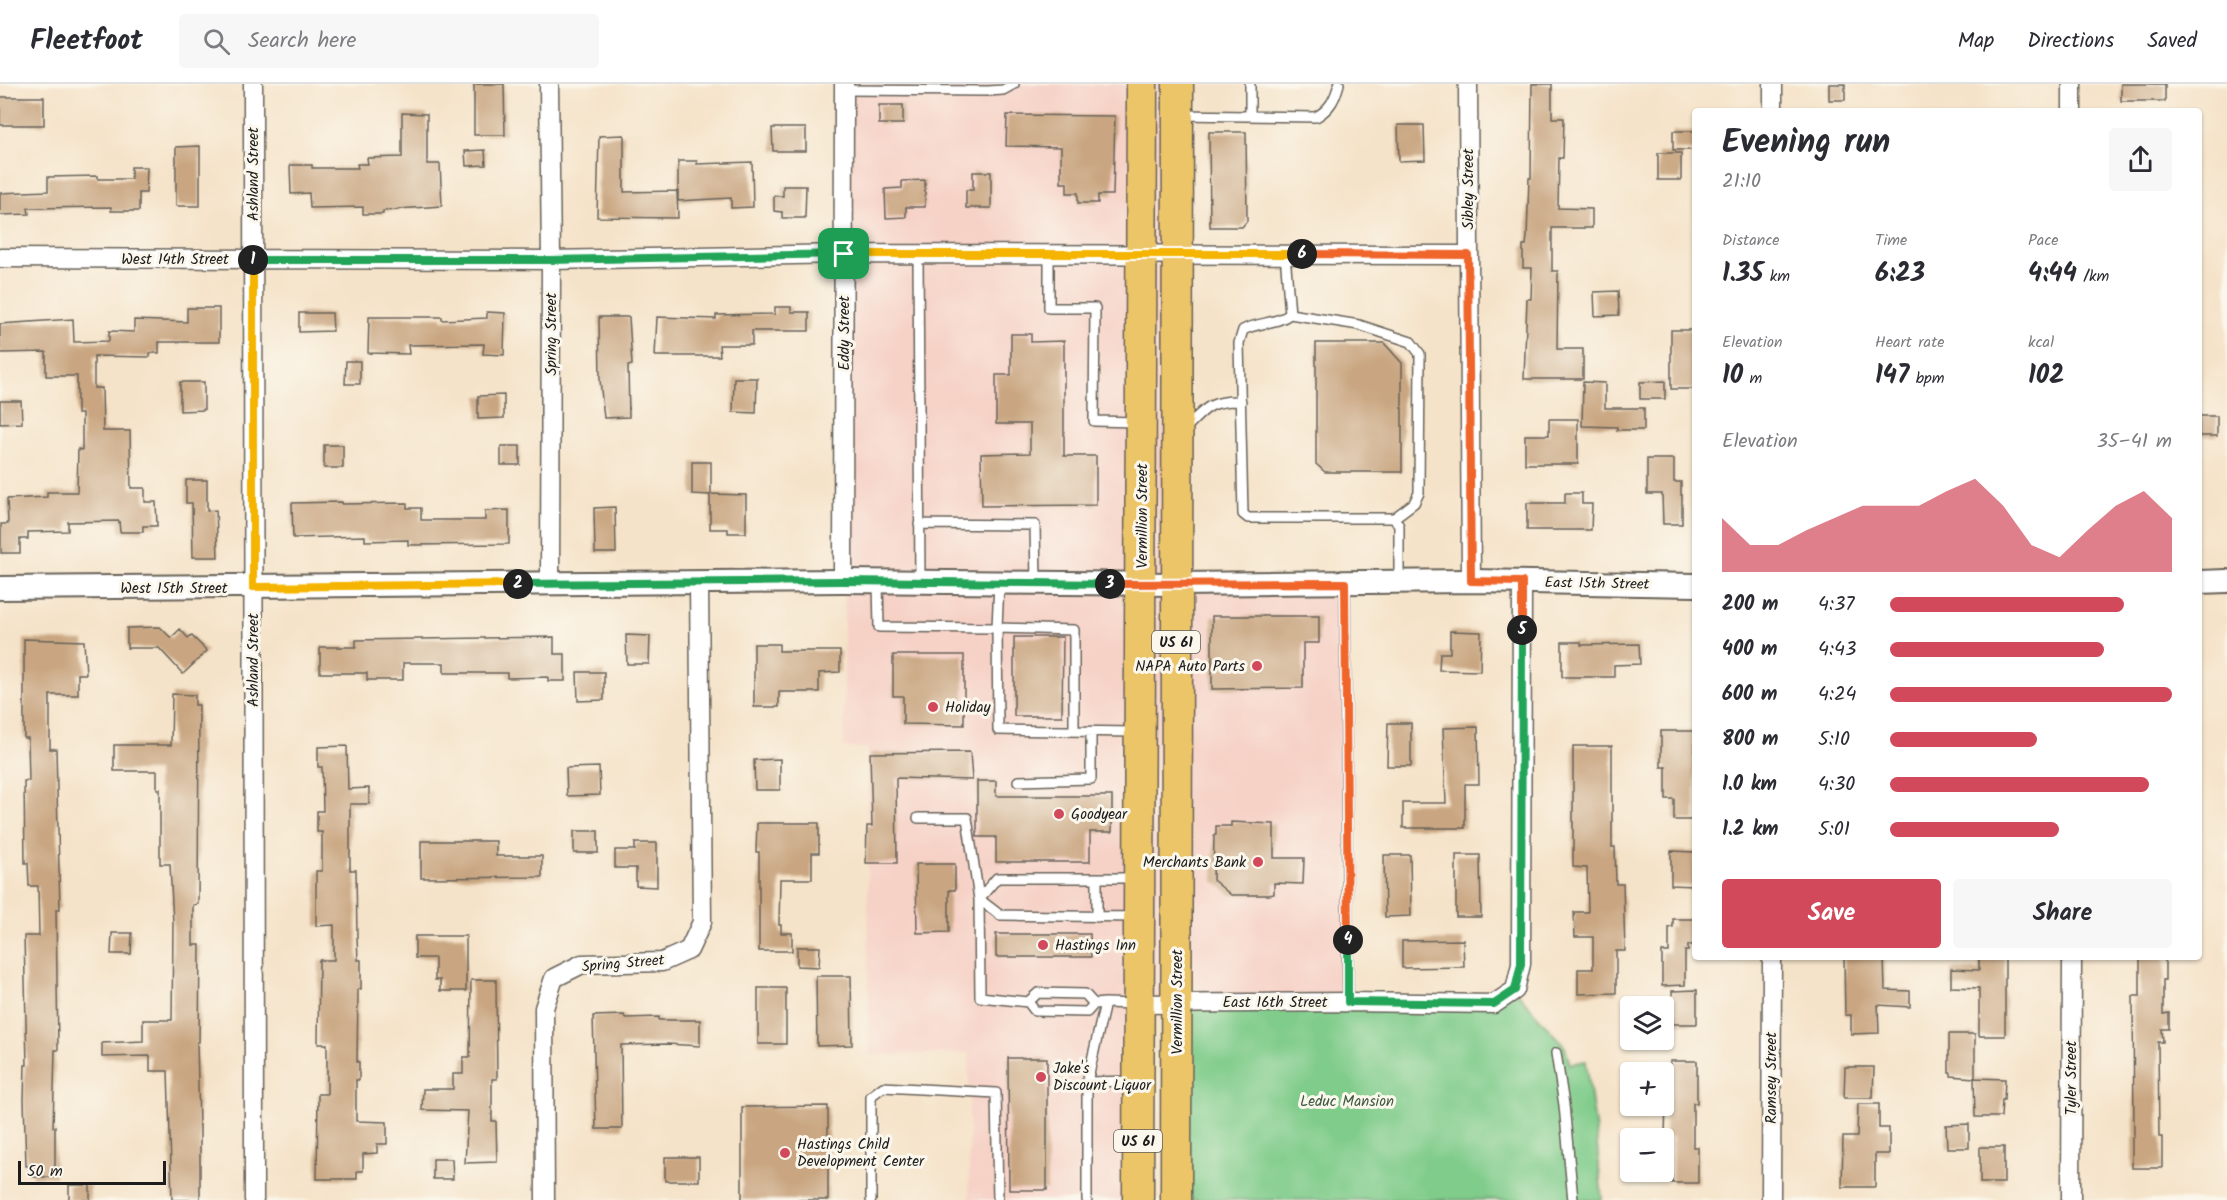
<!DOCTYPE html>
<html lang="en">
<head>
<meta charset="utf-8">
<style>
	:root { --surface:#fff; --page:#f7f7f7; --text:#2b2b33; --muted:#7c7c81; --line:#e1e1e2; --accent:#d1495b }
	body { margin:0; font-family:Kalam,sans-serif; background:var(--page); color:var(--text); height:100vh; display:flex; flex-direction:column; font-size:22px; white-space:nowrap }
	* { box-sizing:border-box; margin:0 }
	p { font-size:20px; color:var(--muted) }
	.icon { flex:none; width:33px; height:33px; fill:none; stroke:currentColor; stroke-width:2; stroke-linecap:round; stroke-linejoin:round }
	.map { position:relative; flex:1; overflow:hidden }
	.sheet { position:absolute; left:1692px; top:24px; width:510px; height:852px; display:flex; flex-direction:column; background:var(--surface); border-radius:6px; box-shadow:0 2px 4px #0004 }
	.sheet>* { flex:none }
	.controls { position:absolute; left:1620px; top:912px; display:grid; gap:12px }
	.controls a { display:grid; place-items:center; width:54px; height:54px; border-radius:6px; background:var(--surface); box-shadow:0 2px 4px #0004; font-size:30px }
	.scale { position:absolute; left:18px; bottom:15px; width:148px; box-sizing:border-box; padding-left:6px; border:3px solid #1c1c1c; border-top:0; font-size:16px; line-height:21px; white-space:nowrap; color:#1c1c1c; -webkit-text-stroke:4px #fbf7ec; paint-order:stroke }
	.pin { position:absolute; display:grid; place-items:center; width:51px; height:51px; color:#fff; margin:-26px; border-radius:12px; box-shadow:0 3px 9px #0006 }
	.km { position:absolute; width:30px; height:30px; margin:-15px; border-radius:50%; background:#222; color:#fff; font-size:16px; line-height:30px; text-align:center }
	.round { display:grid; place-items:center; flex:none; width:63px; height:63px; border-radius:6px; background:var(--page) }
	.head { display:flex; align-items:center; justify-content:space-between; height:102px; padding:0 30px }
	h1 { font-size:33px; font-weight:700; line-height:45px }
	.metrics { display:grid; grid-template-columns:repeat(3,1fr); gap:9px; height:102px; padding:6px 30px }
	.metrics div { display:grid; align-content:center }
	.metrics b { font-size:26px; font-weight:700 }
	.metrics small { font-size:16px; font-weight:400 }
	.metrics p { font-size:16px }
	.chart { height:168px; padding:12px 30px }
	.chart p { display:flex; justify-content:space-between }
	.chart svg { width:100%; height:108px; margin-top:6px; fill:var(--accent); opacity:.7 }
	.cta { display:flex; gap:12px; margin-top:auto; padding:12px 30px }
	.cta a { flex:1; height:69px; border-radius:6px; background:var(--accent); color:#fff; font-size:24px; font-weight:700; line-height:69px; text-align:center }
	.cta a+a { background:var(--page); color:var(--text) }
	ul { padding:0 30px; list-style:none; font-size:20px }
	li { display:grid; grid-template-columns:96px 72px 1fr; align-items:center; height:45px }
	li i { height:15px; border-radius:8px; background:var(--accent) }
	header { display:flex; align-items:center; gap:36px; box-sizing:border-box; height:84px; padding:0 30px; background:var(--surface); border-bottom:2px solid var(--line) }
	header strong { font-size:28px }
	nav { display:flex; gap:33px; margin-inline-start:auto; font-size:21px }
	.search { width:420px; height:54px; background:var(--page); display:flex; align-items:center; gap:15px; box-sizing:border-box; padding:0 21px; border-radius:6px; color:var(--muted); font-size:22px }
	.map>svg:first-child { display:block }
</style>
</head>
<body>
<header>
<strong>Fleetfoot</strong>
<div class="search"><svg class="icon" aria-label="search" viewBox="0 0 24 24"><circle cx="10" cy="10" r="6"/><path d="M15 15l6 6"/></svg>Search here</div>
<nav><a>Map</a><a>Directions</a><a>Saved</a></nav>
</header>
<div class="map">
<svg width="2227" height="1116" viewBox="0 0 2227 1116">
	<rect width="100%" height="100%" fill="#fbf7ec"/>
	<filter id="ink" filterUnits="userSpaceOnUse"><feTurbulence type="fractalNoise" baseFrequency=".0167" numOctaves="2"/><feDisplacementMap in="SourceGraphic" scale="12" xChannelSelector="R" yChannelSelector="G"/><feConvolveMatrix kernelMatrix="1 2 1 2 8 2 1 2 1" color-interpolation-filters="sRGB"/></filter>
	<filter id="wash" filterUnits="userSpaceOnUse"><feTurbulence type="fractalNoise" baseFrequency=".008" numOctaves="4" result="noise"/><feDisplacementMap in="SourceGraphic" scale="24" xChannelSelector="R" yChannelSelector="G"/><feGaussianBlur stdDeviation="1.35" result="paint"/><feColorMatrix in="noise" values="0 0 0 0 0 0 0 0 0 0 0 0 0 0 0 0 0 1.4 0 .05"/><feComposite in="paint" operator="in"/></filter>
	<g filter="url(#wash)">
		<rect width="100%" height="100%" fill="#f5e3c9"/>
		<path fill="#f6d1c6" d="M844 0H1178L1176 500 1345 499 1348 918 1139 920 1138 1116H969V969L869 971 867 664H844Z"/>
		<path fill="#80cc8b" stroke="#4e7454" stroke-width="1.5" d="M1515 906 1565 963 1570 980 1586 977 1596 1047 1602 1116H1176L1177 918 1494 920Z"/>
		<g id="blocks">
			<path fill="#c9a681" d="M474 0H504L505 51H474Z
				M1532 0H1552V34H1564L1563 74H1559L1558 124 1592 125V144H1552V187H1558L1557 265H1583V295H1524L1527 215H1531L1532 184H1523V161H1526L1527 153 1529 94H1531Z
				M1829 0H1845V16H1829Z
				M2121 0H2165V17H2121Z
				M0 13H44V41H0Z
				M879 21H903V40H879Z
				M402 29 427 30V80H440L442 122 398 125V126L383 127V130H363V123L310 124 309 109 291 110 290 81H312V84H358L357 80H368L367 74 402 73Z
				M1007 31 1115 32 1113 111H1098V119H1078V109H1067V99H1061V63L1006 62Z
				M1398 41H1424L1425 76 1399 77Z
				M772 44H806V67H773Z
				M1673 47H1695V66H1673Z
				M1209 48H1246L1247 137 1242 143H1210Z
				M624 51V108L677 107 678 134 597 133 599 52Z
				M200 62V122H176V63Z
				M485 66 486 81 466 82 465 67Z
				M1658 69H1681V96H1658Z
				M678 77H697V80L752 78 753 123 731 124V114L678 117Z
				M131 83H147L146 109H139V127H111V123L28 124 29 130 0 131V109L48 107V93L98 92V95H131Z
				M973 88H991V124H966V106H973Z
				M925 96V123H906V133L886 134 885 105 902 104V97Z
				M783 102H806L805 134H782V128L774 127V112H783Z
				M1618 207 1619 231 1595 232 1594 208Z
				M775 223H791V228H809V247H752V261H719L720 272H655L657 233 716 235V231L775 230Z
				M187 224H219V258H159V269H150V273L94 272V304H102L103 347H130L131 404H145V418H156L157 442H143V448H120L119 437 68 438V447L28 448V455H20V469H1V440H8L7 415 47 413V408H77L78 365 82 366V330H77V292H46V268L0 269V240L73 235 74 258 109 257V247L134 248V236L187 238Z
				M487 228 505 229 504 271 483 270 484 260 408 261 409 270 368 269 369 233H442V236L487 234Z
				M299 229H332L333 247 299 248Z
				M599 233H629L632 281 628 282 629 333 604 334 600 296Z
				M1671 246H1695V305H1671Z
				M1011 250H1031V258L1064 257V372H1096V421L982 422 981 370 1030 369V340H996V291H1011Z
				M1316 259H1384L1402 279V388H1325L1316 380Z
				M346 277H360V300H345Z
				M734 294H757L756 329 733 328Z
				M1665 297V315H1640V298Z
				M180 298H204V326L180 327Z
				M1583 298 1605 299V324H1644V346H1617V343L1582 342Z
				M504 311V334L478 335V312Z
				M0 317H21L22 339 0 340Z
				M2199 332H2217V352H2199Z
				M1549 335H1578V380H1525V351H1549Z
				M324 361H343V384H324Z
				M501 362H520V381H501Z
				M1647 375H1674V398H1681V411H1682V440H1663L1662 410H1647Z
				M692 378H711V410L746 411V449H728V445H710V411L692 410Z
				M186 396H207V427L216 426 218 473H193L192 419H186Z
				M1565 409H1582V420H1592L1591 446H1527V419H1565Z
				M342 418V420L407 419V424H421V436H485V427L509 426V460L408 461V456L365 457V452L293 454 292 419Z
				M615 423 616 469H595L594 424Z
				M1212 532H1319V559H1303V604L1212 605Z
				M160 543 171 554 180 545 188 554 191 551 207 567 183 590 159 564H127V544Z
				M1450 547 1481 548 1480 587 1439 586 1440 569H1450Z
				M626 551 650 552 649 580H627Z
				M554 553V570H565V597H548V593L507 594V589H444V579H403V596H367V589H320V563H356V556Z
				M1014 553H1063L1062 632H1014Z
				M24 555 84 557 86 590H78V611H50V665H56L60 825H56L58 966H55L53 1043H55V1093H32V1082H26L24 1016 25 981H27L24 852H39L38 802H29L28 779H25L24 697H29L28 654H24Z
				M1562 558H1581V561L1639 560 1640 580 1614 581V593H1562Z
				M754 560H779V567H840V588L819 589V608H779V623H754Z
				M893 571H964V641L903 640V612H893Z
				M577 588H604V616L578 617Z
				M172 610 195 611V621H199L198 820 193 821V861H200L199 958H197L199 1041H200V1116H172L168 987H150V972L102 973V959L143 957V936H172L173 839 170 780H160V705H157V687H114V661H171Z
				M1388 639H1411V682H1387Z
				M1478 643 1479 700H1465V744H1403V719H1446L1443 644Z
				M1661 647H1695V736H1674V715H1666V683H1661Z
				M347 662 348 705 369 704V720H350V786H356L357 854 358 876H361V905H358L357 978H359V996H356V1037L387 1038V1060H377V1069L363 1070V1087H357V1095H317L318 1010H327V960H318L319 876H334V841L316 842V787H322V748H317V727H323L322 683H318V663Z
				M1573 662H1612V763H1615L1616 800H1623L1625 867H1616V909L1578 910V885H1593V853H1575L1574 828H1588L1587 784 1573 783Z
				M970 668 972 696 896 694 897 779H866L867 742H872L870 669Z
				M780 675V706H755L754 676Z
				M599 683 600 711 567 712 566 684Z
				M977 697H996V712H1112V748H1090V778H996V753H977Z
				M1231 738 1274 740V774H1304L1303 800 1274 799V810L1269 811H1231L1213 796 1214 751H1216V742H1231Z
				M757 739H819V769H812V795H780L779 841H781V849H792V867H759V768H756Z
				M574 747H598V769H574Z
				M421 757H496V772H542V793L421 794Z
				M635 759H657V803L636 802V784H615V766H635Z
				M1671 767 1695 768V802L1671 801Z
				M1384 771H1410L1411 832 1385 833Z
				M1456 771H1480L1481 833H1456Z
				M916 780H955V806H949V848L917 849Z
				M1673 835H1695V861H1688V867H1685V901L1662 902V868H1669V843H1673Z
				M112 849H132L131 870H111Z
				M996 850H1090L1091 873H996Z
				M415 852H466V907H440V896H435V874H415Z
				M1463 856 1464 883 1402 884V857Z
				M797 863H820L819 883 797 882Z
				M1844 873H1884L1885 906 1910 907V923L1878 921 1879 949 1851 950V931H1845Z
				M1979 873H2005V952H1979V904L1951 903V885L1979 886Z
				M2140 873H2165V896H2163V930L2169 929V945H2162L2163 958H2158L2159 1053H2162V1084H2132V1053H2134L2133 912H2140Z
				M816 892H851L852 961 817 962Z
				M471 896H496L497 995H492V1037H496L497 1078 465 1079 468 1027 422 1026 423 1005H453V990H463V973H470Z
				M758 904H786V960H758Z
				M1697 906V940H1673L1672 907Z
				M624 931 625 934 659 933V936H700V962L667 960 621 961 622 1045H596L593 932Z
				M1949 950H1975V994L2005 995 2004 1016H2002L2001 1033H1975L1974 994 1951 992V989H1949Z
				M1008 974H1047V1106H1009Z
				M1670 977H1697V1019H1693V1063H1698V1099H1672L1673 1053 1665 1052 1666 1017H1670Z
				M1845 983H1874L1873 1014H1844Z
				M1858 1020H1879V1044H1889V1070H1875V1103H1842L1843 1053H1857Z
				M828 1022V1116H742V1023Z
				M1969 1040V1064H1947L1946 1041Z
				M1980 1063H2004V1099H1980Z
				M665 1073H699V1097H665Z
				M433 1075H452L453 1095H433Z
				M69 1101H90V1116H69Z"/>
		</g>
	</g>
	<g filter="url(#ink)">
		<use href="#blocks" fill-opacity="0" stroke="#686259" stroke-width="1.5"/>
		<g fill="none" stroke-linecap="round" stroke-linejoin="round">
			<g stroke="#686259" stroke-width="12">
				<path id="service" d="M844 6 988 7 1003 6 1014 0
					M1181 31 1316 33C1330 25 1335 15 1339 0
					M1250 32V0
					M1049 169V224H1095L1094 337 1137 338
					M918 170 920 498
					M1285 170 1290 230C1277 240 1258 238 1243 246L1239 259 1243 430 1248 434H1394L1399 442V496
					M1290 230 1359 241 1411 258 1420 270 1419 409 1414 419 1394 434
					M1185 345C1205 324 1211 316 1241 317
					M919 440 1035 441 1036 499
					M878 498 879 543 997 544 999 499
					M1345 499 1348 918
					M1074 647V546L997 544 998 646 1135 648
					M1018 697 1091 695V648
					M918 734H967L979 815 980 913 1028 918 1035 927 1087 928 1094 920 1105 919
					M1097 833V794
					M1136 833 1000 831 979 815 997 794H1136
					M1028 918 1038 909 1085 910 1094 920
					M1556 969 1564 1021 1573 1116
					M1087 998 1105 919 1134 920
					M871 1116V1012L883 1003 996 1009 998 1116
					M1087 1116V998L1136 997"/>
			</g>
			<g stroke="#686259" stroke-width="21">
				<path id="minor" d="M253 0 254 1116
					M549 0 551 176 550 500
					M1468 0 1471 497
					M1773 0V27
					M2072 0V27
					M0 174 551 176 844 170 1468 171
					M843 497 844 0
					M1139 920 1348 918 1494 920 1515 906 1521 880 1522 498
					M545 1116 544 924 554 894 582 880 662 878 689 866 702 838 699 498
					M1771 1116 1772 873
					M2071 1116 2072 873"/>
			</g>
			<g stroke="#686259" stroke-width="26">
				<path id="tertiary" d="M2199 498 2227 497
					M0 504 843 497 1176 500 1471 497 1695 501"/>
			</g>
			<g stroke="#686259" stroke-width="33">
				<path id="trunk" d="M1138 1116 1142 0
					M1176 1116 1178 0"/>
			</g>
			<use href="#service" stroke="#fff" stroke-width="9"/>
			<use href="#minor" stroke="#fff" stroke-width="18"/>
			<use href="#tertiary" stroke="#fff" stroke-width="22"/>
			<use href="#trunk" stroke="#edc569" stroke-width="30"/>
		</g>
	</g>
	<g fill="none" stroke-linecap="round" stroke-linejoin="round" filter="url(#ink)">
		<g stroke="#fff" stroke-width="12">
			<path id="split-1" d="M253 176H551L844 170"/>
		</g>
		<g stroke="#fff" stroke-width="12">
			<path id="split-2" d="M253 176V503L518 500"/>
		</g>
		<g stroke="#fff" stroke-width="12">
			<path id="split-3" d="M518 500 843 497 1110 500"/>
		</g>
		<g stroke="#fff" stroke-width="12">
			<path id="split-4" d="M1110 500 1345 499 1348 856"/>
		</g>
		<g stroke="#fff" stroke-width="12">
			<path id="split-5" d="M1348 856V918L1494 920 1515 906 1521 880 1522 546"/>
		</g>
		<g stroke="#fff" stroke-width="12">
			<path id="split-6" d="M1302 170 1468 171 1471 497 1522 498V546"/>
		</g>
		<g stroke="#fff" stroke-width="12">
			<path id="split-7" d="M844 170H1302"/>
		</g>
		<use href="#split-1" stroke="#22a559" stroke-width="8"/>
		<use href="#split-2" stroke="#f5b400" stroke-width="8"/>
		<use href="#split-3" stroke="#22a559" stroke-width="8"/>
		<use href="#split-4" stroke="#f0652b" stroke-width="8"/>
		<use href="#split-5" stroke="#22a559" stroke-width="8"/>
		<use href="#split-6" stroke="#f0652b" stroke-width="8"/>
		<use href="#split-7" stroke="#f5b400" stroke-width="8"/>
	</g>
	<g fill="#d1495b" stroke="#fbf7ec" stroke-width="2">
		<circle cx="1257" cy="582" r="6"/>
		<circle cx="933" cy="623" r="6"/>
		<circle cx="1059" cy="730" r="6"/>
		<circle cx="1258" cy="778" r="6"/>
		<circle cx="1043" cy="861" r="6"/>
		<circle cx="1041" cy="993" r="6"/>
		<circle cx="785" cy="1069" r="6"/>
	</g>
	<g text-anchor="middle" stroke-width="6" stroke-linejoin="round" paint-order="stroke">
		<g fill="#fbf7ec" stroke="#5f5e5a" stroke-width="1.5">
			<rect x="1152" y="547" width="48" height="22" rx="4.5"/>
			<rect x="1114" y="1046" width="48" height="22" rx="4.5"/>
		</g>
		<g font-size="14" font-weight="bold" fill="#1c1c1c">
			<text x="1176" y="563">US 61</text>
			<text x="1138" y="1062">US 61</text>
		</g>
		<g font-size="15" fill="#1c1c1c" stroke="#fbf7ec">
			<text transform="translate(253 90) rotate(-90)" y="5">Ashland Street</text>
			<text transform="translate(1468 105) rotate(-90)" y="5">Sibley Street</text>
			<text x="175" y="180">West 14th Street</text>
			<text transform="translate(844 249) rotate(-90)" y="5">Eddy Street</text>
			<text transform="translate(551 250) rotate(-90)" y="5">Spring Street</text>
			<text transform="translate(1142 432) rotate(-90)" y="5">Vermillion Street</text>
			<text transform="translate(1597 499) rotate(1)" y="5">East 15th Street</text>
			<text x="174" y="509">West 15th Street</text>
			<text transform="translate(253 576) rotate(-90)" y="5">Ashland Street</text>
			<text transform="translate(623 879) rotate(-5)" y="5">Spring Street</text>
			<text transform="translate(1177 918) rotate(-90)" y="5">Vermillion Street</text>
			<text x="1275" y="923">East 16th Street</text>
			<text transform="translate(1771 994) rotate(-90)" y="5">Ramsey Street</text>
			<text transform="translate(2071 994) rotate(-90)" y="5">Tyler Street</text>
		</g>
		<g font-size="15" fill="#1c1c1c" stroke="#fbf7ec" text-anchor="start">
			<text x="1245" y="587" text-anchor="end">NAPA Auto Parts</text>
			<text x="945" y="628">Holiday</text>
			<text x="1071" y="735">Goodyear</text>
			<text x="1246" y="783" text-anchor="end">Merchants Bank</text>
			<text x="1055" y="866">Hastings Inn</text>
			<text x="1053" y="989">Jake's<tspan x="1053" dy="17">Discount Liquor</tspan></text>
			<text x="797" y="1065">Hastings Child<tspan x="797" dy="17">Development Center</tspan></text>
		</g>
		<g font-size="15" fill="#3f5a43" stroke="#fbf7ec">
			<text x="1347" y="1022">Leduc Mansion</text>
		</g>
	</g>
</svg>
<div class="controls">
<a><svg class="icon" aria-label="layers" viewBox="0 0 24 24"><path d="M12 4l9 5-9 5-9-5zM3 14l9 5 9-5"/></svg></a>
<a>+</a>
<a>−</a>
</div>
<div class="scale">50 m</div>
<div class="pin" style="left:844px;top:170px;background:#1e9e55"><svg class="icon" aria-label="arrive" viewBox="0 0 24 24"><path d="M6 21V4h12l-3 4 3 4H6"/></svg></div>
<b class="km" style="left:253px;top:176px">1</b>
<b class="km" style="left:518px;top:500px">2</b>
<b class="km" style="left:1110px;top:500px">3</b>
<b class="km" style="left:1348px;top:856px">4</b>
<b class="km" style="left:1522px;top:546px">5</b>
<b class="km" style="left:1302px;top:170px">6</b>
<section class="sheet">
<div class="head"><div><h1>Evening run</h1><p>21:10</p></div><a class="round"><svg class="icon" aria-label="share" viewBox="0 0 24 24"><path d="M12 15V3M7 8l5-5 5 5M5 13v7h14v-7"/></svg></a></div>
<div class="metrics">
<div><p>Distance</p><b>1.35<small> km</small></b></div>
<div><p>Time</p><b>6:23</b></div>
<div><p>Pace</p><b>4:44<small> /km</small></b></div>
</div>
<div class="metrics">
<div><p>Elevation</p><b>10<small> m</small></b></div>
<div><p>Heart rate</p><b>147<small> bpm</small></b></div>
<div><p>kcal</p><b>102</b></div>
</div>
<div class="chart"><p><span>Elevation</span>35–41 m</p>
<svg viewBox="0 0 160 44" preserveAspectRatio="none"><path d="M0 44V22L10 33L20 33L30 27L40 22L50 17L60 17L70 17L80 11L90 6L100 17L110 33L120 38L130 27L140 17L150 11L160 22V44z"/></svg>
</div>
<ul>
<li><b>200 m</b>4:37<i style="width:83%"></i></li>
<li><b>400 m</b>4:43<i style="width:76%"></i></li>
<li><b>600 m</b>4:24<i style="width:100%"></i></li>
<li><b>800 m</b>5:10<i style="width:52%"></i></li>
<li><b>1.0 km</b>4:30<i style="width:92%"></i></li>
<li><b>1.2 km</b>5:01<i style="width:60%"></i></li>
</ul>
<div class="cta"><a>Save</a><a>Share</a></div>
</section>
</div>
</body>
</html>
